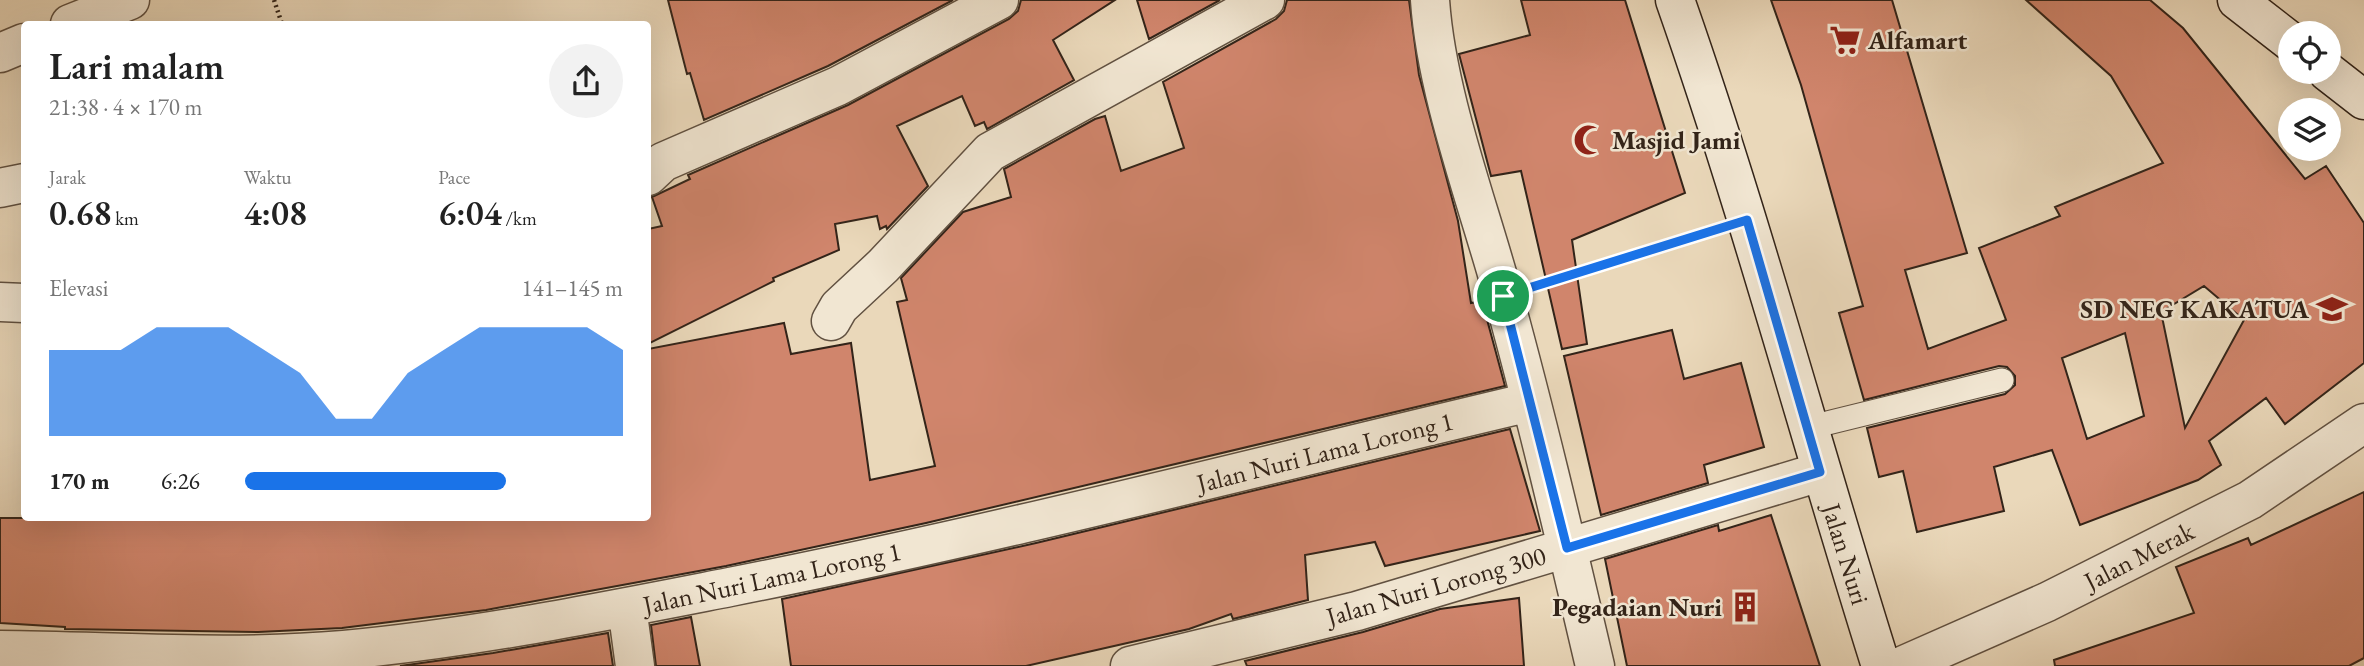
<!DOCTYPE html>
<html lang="id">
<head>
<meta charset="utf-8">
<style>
	:root { --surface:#fff; --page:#f2f2f2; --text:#222; --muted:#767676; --accent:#1a73e8 }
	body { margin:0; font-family:"EB Garamond",serif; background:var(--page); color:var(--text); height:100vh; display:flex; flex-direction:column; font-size:26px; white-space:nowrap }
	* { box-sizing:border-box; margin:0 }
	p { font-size:23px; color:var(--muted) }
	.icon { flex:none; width:38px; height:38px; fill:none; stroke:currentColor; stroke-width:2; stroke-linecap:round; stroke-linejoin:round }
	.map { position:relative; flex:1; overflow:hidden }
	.drawer { position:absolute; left:21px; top:21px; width:630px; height:500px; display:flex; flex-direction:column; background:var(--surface); border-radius:7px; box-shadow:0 7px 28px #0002 }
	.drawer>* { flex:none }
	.tools { position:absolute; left:2278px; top:21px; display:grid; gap:14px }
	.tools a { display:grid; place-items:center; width:63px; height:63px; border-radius:50%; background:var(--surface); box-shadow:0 7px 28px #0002; font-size:35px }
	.pin { position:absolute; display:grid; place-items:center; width:60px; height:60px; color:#fff; margin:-30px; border:4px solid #fff; border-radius:50%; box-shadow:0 2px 7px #0007 }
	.round { display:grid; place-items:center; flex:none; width:74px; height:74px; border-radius:37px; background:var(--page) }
	.overview { display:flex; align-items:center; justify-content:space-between; height:119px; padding:0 28px }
	h1 { font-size:38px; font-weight:600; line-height:52px }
	.figures { display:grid; grid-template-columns:repeat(3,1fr); gap:10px; height:119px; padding:7px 28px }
	.figures div { display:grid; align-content:center }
	.figures b { font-size:35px; font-weight:600 }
	.figures small { font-size:19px; font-weight:400 }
	.figures p { font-size:19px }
	.chart { height:196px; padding:14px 28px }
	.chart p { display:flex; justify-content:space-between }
	.chart svg { width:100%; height:126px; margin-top:7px; fill:var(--accent); opacity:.7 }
	ul { padding:0 28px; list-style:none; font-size:23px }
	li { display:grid; grid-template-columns:112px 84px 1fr; align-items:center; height:52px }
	li i { height:18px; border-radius:9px; background:var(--accent) }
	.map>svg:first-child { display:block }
</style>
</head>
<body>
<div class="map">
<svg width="2364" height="666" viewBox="0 0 2364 666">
	<rect width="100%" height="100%" fill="#ead8ba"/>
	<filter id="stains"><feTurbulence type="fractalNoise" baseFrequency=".00286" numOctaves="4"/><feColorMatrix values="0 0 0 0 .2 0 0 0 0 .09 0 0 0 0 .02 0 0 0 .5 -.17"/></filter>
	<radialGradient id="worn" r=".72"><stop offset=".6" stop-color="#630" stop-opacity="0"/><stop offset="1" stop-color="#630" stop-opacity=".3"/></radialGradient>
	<path fill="#d0856c" stroke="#332419" stroke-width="2" fill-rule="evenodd" d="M668 0H953L828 66 704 120 690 73 687 74Z
		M1021 0H1115L1053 40 1074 80 987 129 984 122 975 126 962 96 897 126 928 186 887 229 886 226 880 229 877 216 835 224 839 250 773 278 774 281 648 344V229L662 226 652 197 690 179 688 175 848 105 1009 19 1018 11Z
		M1137 0H1220L1149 39Z
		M1287 0H1409L1419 75 1458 221 1471 303 1482 301 1505 386 926 523 726 566 486 610 342 628 258 632 65 629V627L0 623V518H648V349L784 323 791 354 851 343 870 480 935 466 897 302 907 300 901 278 963 212 1011 197 1004 169 1095 119 1105 116 1121 171 1184 148 1163 82 1276 19 1284 11Z
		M1521 0H1625L1685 193 1572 240 1587 344 1562 349 1521 171 1491 176 1459 54 1530 35Z
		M1771 0H1892L1967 253 1905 270 1928 349 2006 320 1979 248 2060 216 2055 207 2163 163 2111 76 2026 0H2150L2183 28 2305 179 2326 166 2364 223V363L2285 424 2266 398 2209 441 2221 465 2198 480 2080 525 2052 450 1994 467 2004 511 1917 532 1903 471 1879 477 1867 428 2005 394 2015 385V376L2007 367 1999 366 1864 400 1839 313 1863 306 1801 85ZM2204 286 2244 320 2185 428 2161 312ZM2125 333 2144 416 2087 439 2062 358Z
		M1672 330 1684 379 1741 363 1764 447 1704 465 1708 483 1601 515 1564 356Z
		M1510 429 1540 531 1385 566 1375 542 1305 555 1308 600 1233 619 1231 614 1189 629 1026 666H791L782 599 1036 543Z
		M2364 492V658L2349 666H2055L2054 660 2194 613 2176 567 2248 538 2251 545Z
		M1771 515 1820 666H1627L1605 559 1718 525 1719 531Z
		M1519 598 1524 666H1247L1245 661 1363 632 1440 609Z
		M691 617 700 666H656L651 625Z
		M608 633 613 666H400L493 653Z"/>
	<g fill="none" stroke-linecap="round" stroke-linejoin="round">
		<g stroke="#615141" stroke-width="25">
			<path id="lane" d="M1807 428 2002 380"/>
		</g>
		<g stroke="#615141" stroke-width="41">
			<path id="street" d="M1430 0C1436 91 1475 195 1500 284 1535 410 1565 538 1595 666
				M70 24 130 0
				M0 53 24 43
				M648 176 663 162 838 86 999 0
				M0 188 24 183
				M0 302 24 303
				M831 321 839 307 883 266 990 152 1265 0
				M627 607 635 666
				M0 650C115 651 230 660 344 650 474 638 602 612 730 587 999 534 1264 465 1530 402
				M1130 666 1357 611 1820 472
				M1902 666 2047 602 2250 500 2364 423"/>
		</g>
		<g stroke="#332419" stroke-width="41">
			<path id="secondary" d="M1675 0C1752 219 1811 444 1881 666
				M2237 0 2291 42
				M2328 72 2364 100"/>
		</g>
		<path stroke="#332419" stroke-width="4.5" stroke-dasharray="2 3.5" stroke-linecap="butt" d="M274 0 282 24
			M1541 284 1709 231"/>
		<use href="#lane" stroke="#f1e6d2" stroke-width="23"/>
		<use href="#street" stroke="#f1e6d2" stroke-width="38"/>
		<use href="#secondary" stroke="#f1e6d2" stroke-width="38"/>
	</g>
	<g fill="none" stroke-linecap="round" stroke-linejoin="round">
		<g stroke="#fff" stroke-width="14">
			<path id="route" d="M1747 220 1820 472 1567 548 1503 296Z"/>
		</g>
		<use href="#route" stroke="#1a73e8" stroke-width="9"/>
	</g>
	<defs>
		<g id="supermarket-bare" transform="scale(2.415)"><path d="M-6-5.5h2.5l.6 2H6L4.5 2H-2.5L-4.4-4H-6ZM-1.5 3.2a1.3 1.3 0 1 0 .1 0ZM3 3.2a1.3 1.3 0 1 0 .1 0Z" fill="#8f2418" stroke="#f1e6d2" stroke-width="2.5" paint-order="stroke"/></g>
		<g id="mosque-bare" transform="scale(2.415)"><path d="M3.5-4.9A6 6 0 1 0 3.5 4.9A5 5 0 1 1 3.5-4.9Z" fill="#8f2418" stroke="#f1e6d2" stroke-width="2.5" paint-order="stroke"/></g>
		<g id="school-bare" transform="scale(2.415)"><path d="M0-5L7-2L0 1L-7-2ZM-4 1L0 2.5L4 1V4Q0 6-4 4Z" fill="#8f2418" stroke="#f1e6d2" stroke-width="2.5" paint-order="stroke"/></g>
		<g id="building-bare" transform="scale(2.415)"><path d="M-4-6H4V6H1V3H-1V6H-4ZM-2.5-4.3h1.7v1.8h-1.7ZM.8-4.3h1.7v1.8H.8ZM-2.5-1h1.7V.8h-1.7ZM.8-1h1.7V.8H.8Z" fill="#8f2418" stroke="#f1e6d2" stroke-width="2.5" paint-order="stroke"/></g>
	</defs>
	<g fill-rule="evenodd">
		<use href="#supermarket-bare" x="1845" y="40"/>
		<use href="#mosque-bare" x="1589" y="140"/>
		<use href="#school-bare" x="2332" y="309"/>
		<use href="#building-bare" x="1745" y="607"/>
	</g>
	<g text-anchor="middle" stroke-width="5" stroke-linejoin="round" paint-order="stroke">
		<g font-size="26" font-weight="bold" fill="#332419" stroke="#f1e6d2" text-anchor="start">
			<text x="1868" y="49">Alfamart</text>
			<text x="1612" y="149">Masjid Jami</text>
			<text x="2309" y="318" text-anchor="end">SD NEG KAKATUA</text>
			<text x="1722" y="616" text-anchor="end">Pegadaian Nuri</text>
		</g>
		<g font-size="26" fill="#332419" stroke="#f1e6d2">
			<text transform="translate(1325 452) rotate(-14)" y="9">Jalan Nuri Lama Lorong 1</text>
			<text transform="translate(1846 554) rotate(73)" y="9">Jalan Nuri</text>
			<text transform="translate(2139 556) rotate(-27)" y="9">Jalan Merak</text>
			<text transform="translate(772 578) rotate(-12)" y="9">Jalan Nuri Lama Lorong 1</text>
			<text transform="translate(1436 586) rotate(-16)" y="9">Jalan Nuri Lorong 300</text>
		</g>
	</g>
	<rect width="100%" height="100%" filter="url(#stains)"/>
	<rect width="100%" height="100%" fill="url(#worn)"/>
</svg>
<div class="tools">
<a><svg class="icon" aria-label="locate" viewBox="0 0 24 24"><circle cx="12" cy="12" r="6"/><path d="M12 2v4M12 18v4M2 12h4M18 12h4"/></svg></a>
<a><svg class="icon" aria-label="layers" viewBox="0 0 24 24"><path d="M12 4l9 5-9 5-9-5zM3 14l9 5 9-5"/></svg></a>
</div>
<div class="pin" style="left:1503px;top:296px;background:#1e9e55"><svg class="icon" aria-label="arrive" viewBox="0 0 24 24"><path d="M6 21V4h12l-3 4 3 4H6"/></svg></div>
<section class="drawer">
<div class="overview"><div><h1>Lari malam</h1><p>21:38 · 4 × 170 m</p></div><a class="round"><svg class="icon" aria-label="share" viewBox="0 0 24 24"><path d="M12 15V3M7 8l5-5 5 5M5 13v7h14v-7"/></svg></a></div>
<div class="figures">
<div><p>Jarak</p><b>0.68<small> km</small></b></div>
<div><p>Waktu</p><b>4:08</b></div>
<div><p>Pace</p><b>6:04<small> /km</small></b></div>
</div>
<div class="chart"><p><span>Elevasi</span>141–145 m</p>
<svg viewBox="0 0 160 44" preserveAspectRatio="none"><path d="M0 44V14L10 14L20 14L30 6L40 6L50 6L60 14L70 22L80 38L90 38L100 22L110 14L120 6L130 6L140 6L150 6L160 14V44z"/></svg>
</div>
<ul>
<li><b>170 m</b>6:26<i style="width:69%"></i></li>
</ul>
</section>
</div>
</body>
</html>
